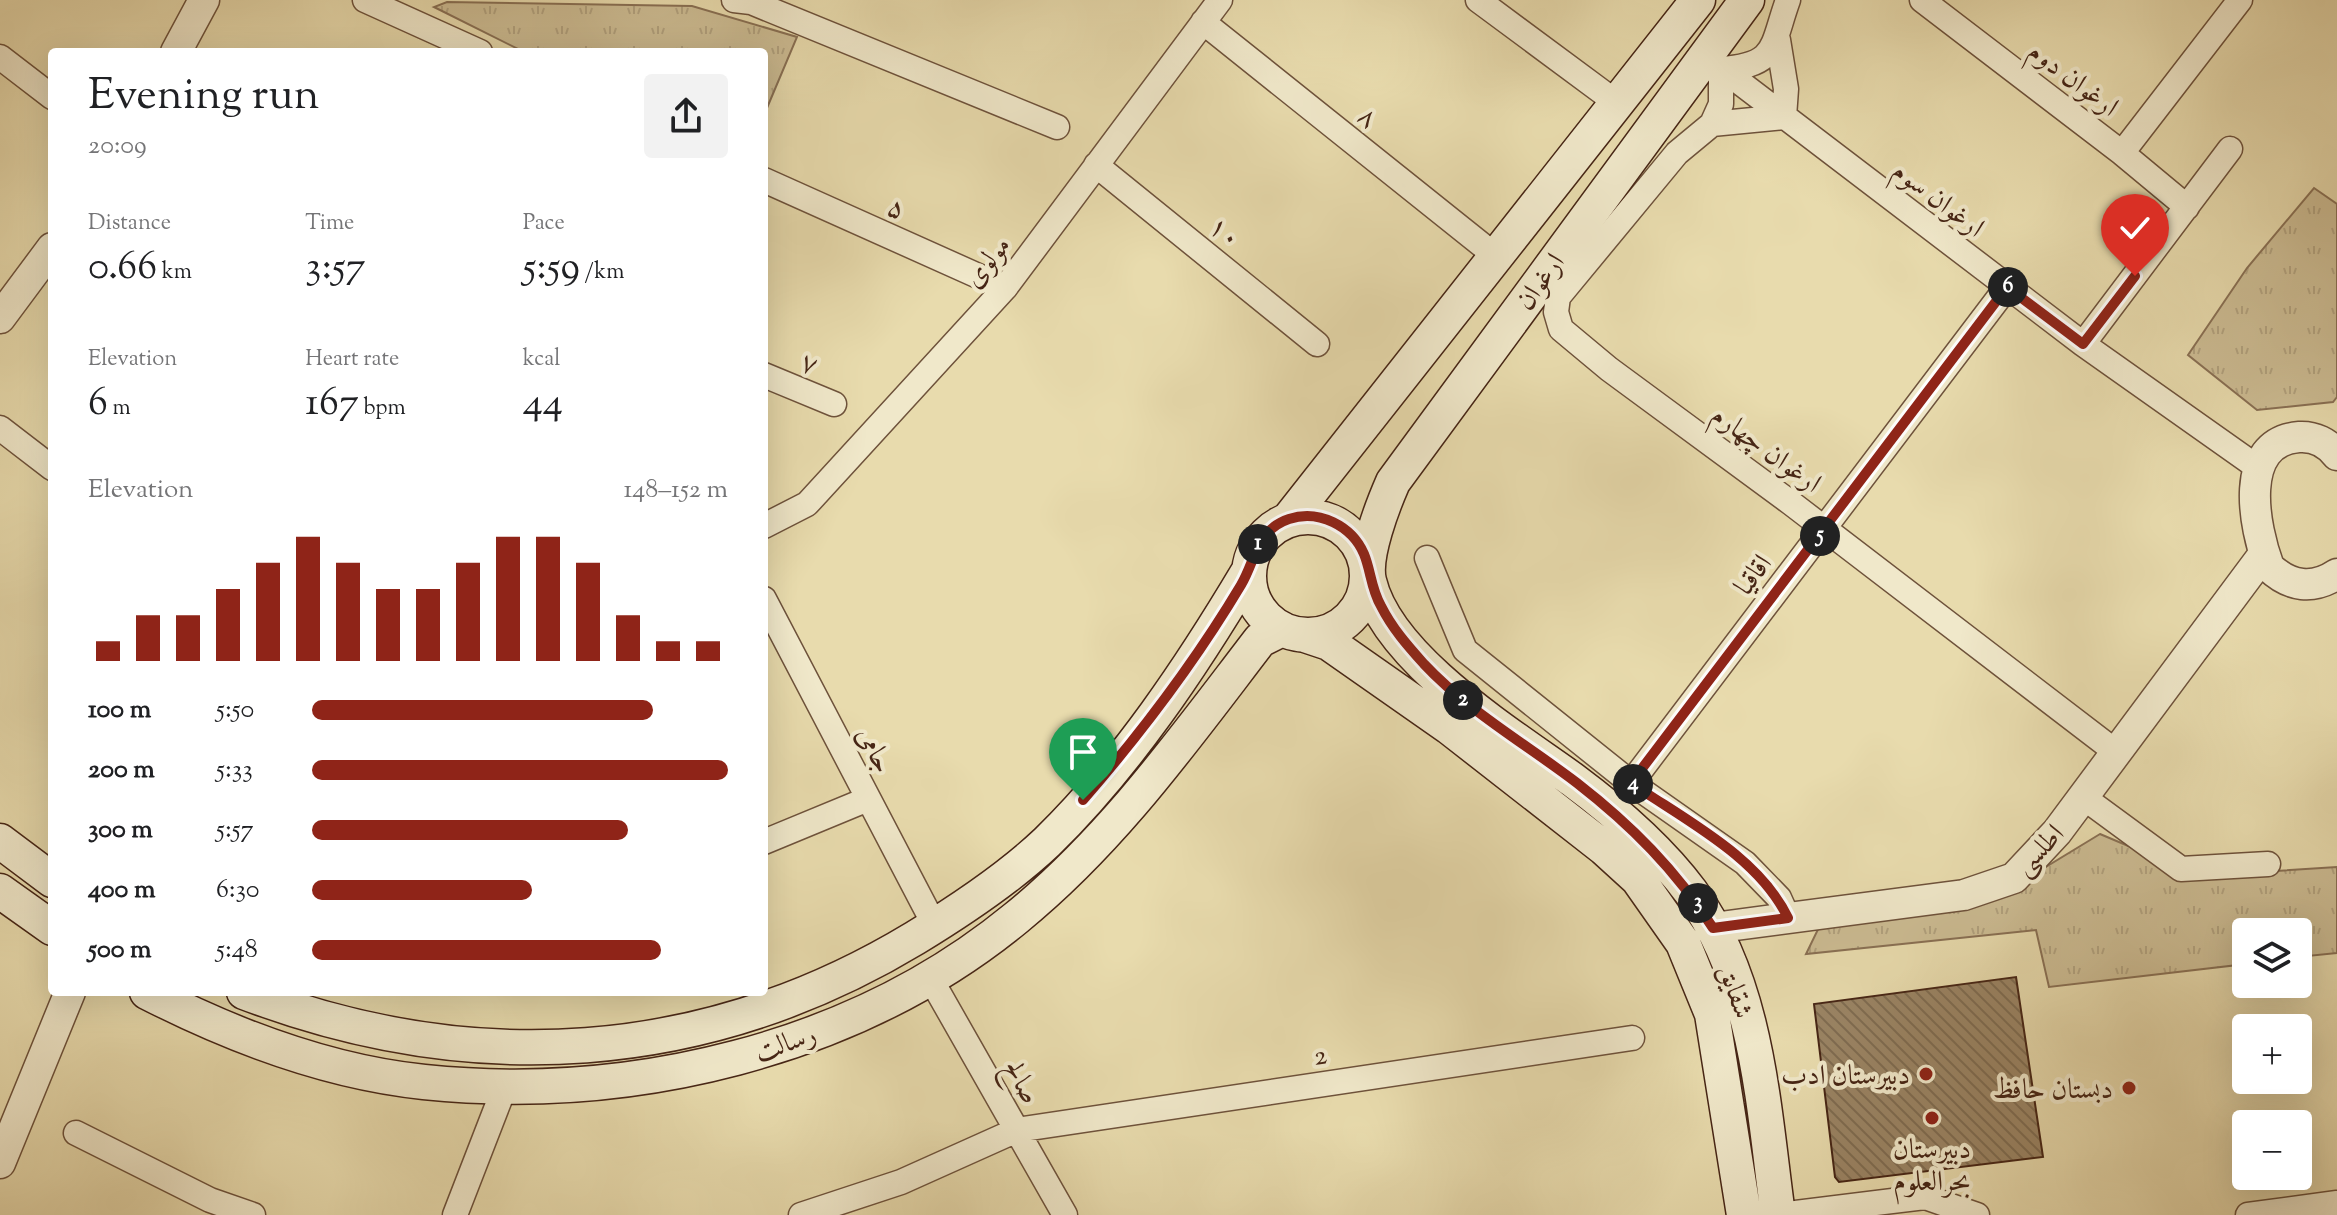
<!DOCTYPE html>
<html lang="en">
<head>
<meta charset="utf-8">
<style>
	:root { --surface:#fff; --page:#f2f2f2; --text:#202124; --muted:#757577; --accent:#8f2418 }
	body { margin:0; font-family:"Sorts Mill Goudy",Amiri,serif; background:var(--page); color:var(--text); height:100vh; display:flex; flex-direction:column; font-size:30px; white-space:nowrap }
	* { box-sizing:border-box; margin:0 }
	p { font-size:26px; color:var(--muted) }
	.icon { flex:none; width:44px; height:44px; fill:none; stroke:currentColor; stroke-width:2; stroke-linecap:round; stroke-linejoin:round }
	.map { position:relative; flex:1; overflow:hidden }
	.drawer { position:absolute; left:48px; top:48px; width:720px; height:948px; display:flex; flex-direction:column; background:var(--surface); border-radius:8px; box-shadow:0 8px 32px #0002 }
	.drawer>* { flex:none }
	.controls { position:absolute; left:2232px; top:918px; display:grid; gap:16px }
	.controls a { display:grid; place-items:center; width:80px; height:80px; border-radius:8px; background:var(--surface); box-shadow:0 8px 32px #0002; font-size:40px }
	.pin { position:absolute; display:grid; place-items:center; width:68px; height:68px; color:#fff; margin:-82px -34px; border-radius:50% 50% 50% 0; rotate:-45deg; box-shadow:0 0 8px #0007 }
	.pin .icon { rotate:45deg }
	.km { position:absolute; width:40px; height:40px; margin:-20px; border-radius:50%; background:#222; color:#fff; font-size:22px; line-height:40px; text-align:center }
	.round { display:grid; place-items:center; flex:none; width:84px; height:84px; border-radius:8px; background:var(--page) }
	.overview { display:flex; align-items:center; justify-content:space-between; height:136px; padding:0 40px }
	h1 { font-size:44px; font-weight:600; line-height:60px }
	.figures { display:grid; grid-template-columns:repeat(3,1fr); gap:12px; height:136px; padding:8px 40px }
	.figures div { display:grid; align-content:center }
	.figures b { font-size:40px; font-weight:600 }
	.figures small { font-size:22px; font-weight:400 }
	.figures p { font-size:22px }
	.chart { height:224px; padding:16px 40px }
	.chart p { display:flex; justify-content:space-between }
	.chart svg { width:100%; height:144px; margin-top:8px; stroke:var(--accent); stroke-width:6 }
	ul { padding:0 40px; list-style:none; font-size:26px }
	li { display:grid; grid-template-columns:128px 96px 1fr; align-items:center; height:60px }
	li i { height:20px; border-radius:10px; background:var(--accent) }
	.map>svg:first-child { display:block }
</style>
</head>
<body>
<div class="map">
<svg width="2337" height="1215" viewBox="0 0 2337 1215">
	<defs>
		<pattern id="park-tufts" width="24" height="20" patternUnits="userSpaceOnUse" patternTransform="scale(2)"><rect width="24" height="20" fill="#ccbc93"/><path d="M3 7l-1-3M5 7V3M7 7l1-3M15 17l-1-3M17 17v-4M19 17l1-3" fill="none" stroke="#b1a17e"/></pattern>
		<pattern id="building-back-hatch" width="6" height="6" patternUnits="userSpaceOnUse" patternTransform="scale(2)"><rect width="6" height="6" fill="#9a8464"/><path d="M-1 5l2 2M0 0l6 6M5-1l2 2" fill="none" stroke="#7f6c51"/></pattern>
	</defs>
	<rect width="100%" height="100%" fill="#e8dbad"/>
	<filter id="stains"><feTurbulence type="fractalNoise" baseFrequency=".0025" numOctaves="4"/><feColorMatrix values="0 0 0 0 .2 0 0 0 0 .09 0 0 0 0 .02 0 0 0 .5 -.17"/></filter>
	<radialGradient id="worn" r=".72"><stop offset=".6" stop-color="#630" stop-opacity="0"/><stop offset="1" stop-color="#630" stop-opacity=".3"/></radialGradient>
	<path fill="url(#park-tufts)" stroke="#897054" stroke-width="2" d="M447 2 692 6 797 37 764 115V52H524L434 7Z
		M2314 188 2337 204V397L2333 402 2257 410 2188 355 2247 268Z
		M2100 834 2199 876 2337 867V953L2298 957V932H2246V964L2049 987 2036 930 1806 954 1824 917 2013 887Z"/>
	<path fill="url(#building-back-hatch)" stroke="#462515" stroke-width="2" d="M2016 977 2043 1157 1839 1182 1835 1177 1814 1004Z"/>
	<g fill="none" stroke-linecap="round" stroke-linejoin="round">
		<g stroke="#6e523b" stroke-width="27">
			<path id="minor" d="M365 0 480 52
				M734 0 751 2 1057 127
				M1478 0 1617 103
				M1788 0C1771 47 1778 65 1721 69V104L1712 124 1677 153 1558 297 1556 312 1561 329 1609 369 1791 503 2116 752
				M1922 0 2122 153 2187 207
				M1203 22 1497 257
				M0 57 52 97
				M1717 65 2083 344 2257 467
				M1712 124 1784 117 1786 89 1778 40
				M2122 153 2240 0
				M1096 165 1317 344
				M764 180 1005 288
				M2083 344 2230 149
				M764 375 834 404
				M0 428 52 468
				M764 526 807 504 1005 288 1220 0
				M1427 558 1465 650 1631 783 1745 863 1779 898 1788 918
				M764 599 935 926
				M1631 783 2007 287
				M2083 797 2181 869 2268 864
				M764 842 868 799
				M929 976 1065 1215
				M76 1133 210 1200 253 1215
				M455 1215 505 1086
				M801 1215 901 1182 1017 1130 1632 1038
				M1778 1215 1925 1197 1977 1215
				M2248 1215 2337 1203"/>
		</g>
		<g stroke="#6e523b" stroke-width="33">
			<path id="tertiary" d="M176 52 204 0
				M0 318 52 248
				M2337 455C2328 443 2314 436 2299 437 2237 442 2254 527 2269 567 2290 587 2313 590 2337 574
				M1713 928 1964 895 2014 878 2057 832 2264 554
				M0 1163 70 992"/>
		</g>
		<g stroke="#462515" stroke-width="37">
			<path id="secondary" d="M1747 0 1393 482C1383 505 1363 556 1369 581 1387 659 1511 735 1573 780 1616 812 1659 849 1691 892 1758 985 1763 1105 1778 1215
				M1249 576a59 59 0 1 1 118 0a59 59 0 1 1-118 0Z
				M1289 519 1698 0
				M1305 635 1329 643 1449 727 1604 848 1638 879 1683 943 1712 1014 1744 1215
				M0 841 52 880
				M0 891 52 928
				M147 992C233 1036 327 1072 424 1082 630 1103 854 1051 1016 918 1113 839 1184 739 1260 640L1282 629
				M244 992C472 1079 705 1065 915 938 961 910 1008 879 1047 842 1126 765 1192 666 1248 572"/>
		</g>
		<use href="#minor" stroke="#f0e8ca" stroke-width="24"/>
		<use href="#tertiary" stroke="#f0e8ca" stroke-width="30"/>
		<use href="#secondary" stroke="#f0e8ca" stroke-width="34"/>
	</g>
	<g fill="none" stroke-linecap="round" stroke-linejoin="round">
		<g stroke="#fff" stroke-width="16">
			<path id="route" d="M1083 800C1142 732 1195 662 1241 585 1256 560 1256 530 1289 519 1319 509 1352 526 1364 554 1371 571 1371 589 1381 606 1392 628 1407 645 1424 664 1468 711 1526 744 1577 783 1631 825 1676 870 1713 928L1788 918C1759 857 1685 820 1631 783L2007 287 2083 344 2135 276"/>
		</g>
		<use href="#route" stroke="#8f2418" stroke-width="10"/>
	</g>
	<g fill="#8f2418" stroke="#f0e8ca" stroke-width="3">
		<circle cx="1926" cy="1074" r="8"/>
		<circle cx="2129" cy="1088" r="8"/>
		<circle cx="1932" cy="1118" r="8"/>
	</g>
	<g text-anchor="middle" stroke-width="8" stroke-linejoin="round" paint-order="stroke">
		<g font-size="28" fill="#462515" stroke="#f0e8ca">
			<text transform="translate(2074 78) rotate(37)" y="10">ارغوان دوم</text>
			<text transform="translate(1369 116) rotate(39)" y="10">۸</text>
			<text transform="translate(1939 198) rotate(37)" y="10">ارغوان سوم</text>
			<text transform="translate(897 207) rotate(24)" y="10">۵</text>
			<text transform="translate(1226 231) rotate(39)" y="10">۱۰</text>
			<text transform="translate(986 261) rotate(-51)" y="10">مولوی</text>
			<text transform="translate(1539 281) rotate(-54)" y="10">ارغوان</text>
			<text transform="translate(810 362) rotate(23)" y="10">۷</text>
			<text transform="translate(1767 448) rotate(36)" y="10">ارغوان چهارم</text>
			<text transform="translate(1752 574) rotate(-53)" y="10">اقاقیا</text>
			<text transform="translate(876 749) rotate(62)" y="10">جامی</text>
			<text transform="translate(2038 849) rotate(-46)" y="10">اطلسی</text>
			<text transform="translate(1737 991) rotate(71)" y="10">شقایق</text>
			<text transform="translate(785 1042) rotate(-19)" y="10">رسالت</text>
			<text transform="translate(1320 1054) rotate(-9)" y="10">2</text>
			<text transform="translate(1023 1081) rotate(60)" y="10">صالح</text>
		</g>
		<g font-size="28" fill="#462515" stroke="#f0e8ca" text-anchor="end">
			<text x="1910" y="1084">دبیرستان ادب</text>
			<text x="2113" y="1098">دبستان حافظ</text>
			<text x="1932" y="1158" text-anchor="middle">دبیرستان<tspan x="1932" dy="32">بحرالعلوم</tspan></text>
		</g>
	</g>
	<rect width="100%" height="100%" filter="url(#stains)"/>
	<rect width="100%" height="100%" fill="url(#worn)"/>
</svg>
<div class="controls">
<a><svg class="icon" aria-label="layers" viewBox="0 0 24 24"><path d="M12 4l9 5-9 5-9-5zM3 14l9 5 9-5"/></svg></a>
<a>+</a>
<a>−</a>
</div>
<div class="pin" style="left:1083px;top:800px;background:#1e9e55"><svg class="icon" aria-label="arrive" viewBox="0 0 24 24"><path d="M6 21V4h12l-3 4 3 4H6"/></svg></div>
<div class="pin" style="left:2135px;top:276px;background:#d93025"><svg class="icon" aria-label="check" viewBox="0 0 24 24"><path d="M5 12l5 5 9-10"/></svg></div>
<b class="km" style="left:1258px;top:544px">1</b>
<b class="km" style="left:1463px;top:700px">2</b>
<b class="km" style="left:1698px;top:903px">3</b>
<b class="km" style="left:1633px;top:784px">4</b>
<b class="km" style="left:1820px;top:536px">5</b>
<b class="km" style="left:2008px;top:287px">6</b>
<section class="drawer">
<div class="overview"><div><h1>Evening run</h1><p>20:09</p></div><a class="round"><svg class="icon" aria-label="share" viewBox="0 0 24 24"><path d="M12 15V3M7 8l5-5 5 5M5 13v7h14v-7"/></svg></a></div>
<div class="figures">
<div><p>Distance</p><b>0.66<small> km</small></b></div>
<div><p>Time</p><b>3:57</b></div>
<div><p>Pace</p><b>5:59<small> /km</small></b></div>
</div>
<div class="figures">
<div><p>Elevation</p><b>6<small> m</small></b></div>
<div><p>Heart rate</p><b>167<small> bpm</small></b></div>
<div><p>kcal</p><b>44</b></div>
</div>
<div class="chart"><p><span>Elevation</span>148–152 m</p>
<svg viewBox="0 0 160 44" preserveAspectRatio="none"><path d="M5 44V38M15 44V30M25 44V30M35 44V22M45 44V14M55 44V6M65 44V14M75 44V22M85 44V22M95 44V14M105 44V6M115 44V6M125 44V14M135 44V30M145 44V38M155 44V38"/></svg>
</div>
<ul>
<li><b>100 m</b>5:50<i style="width:82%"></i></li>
<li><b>200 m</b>5:33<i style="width:100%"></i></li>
<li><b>300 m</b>5:57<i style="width:76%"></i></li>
<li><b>400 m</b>6:30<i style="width:53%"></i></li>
<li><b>500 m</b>5:48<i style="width:84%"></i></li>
</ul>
</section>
</div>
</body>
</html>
